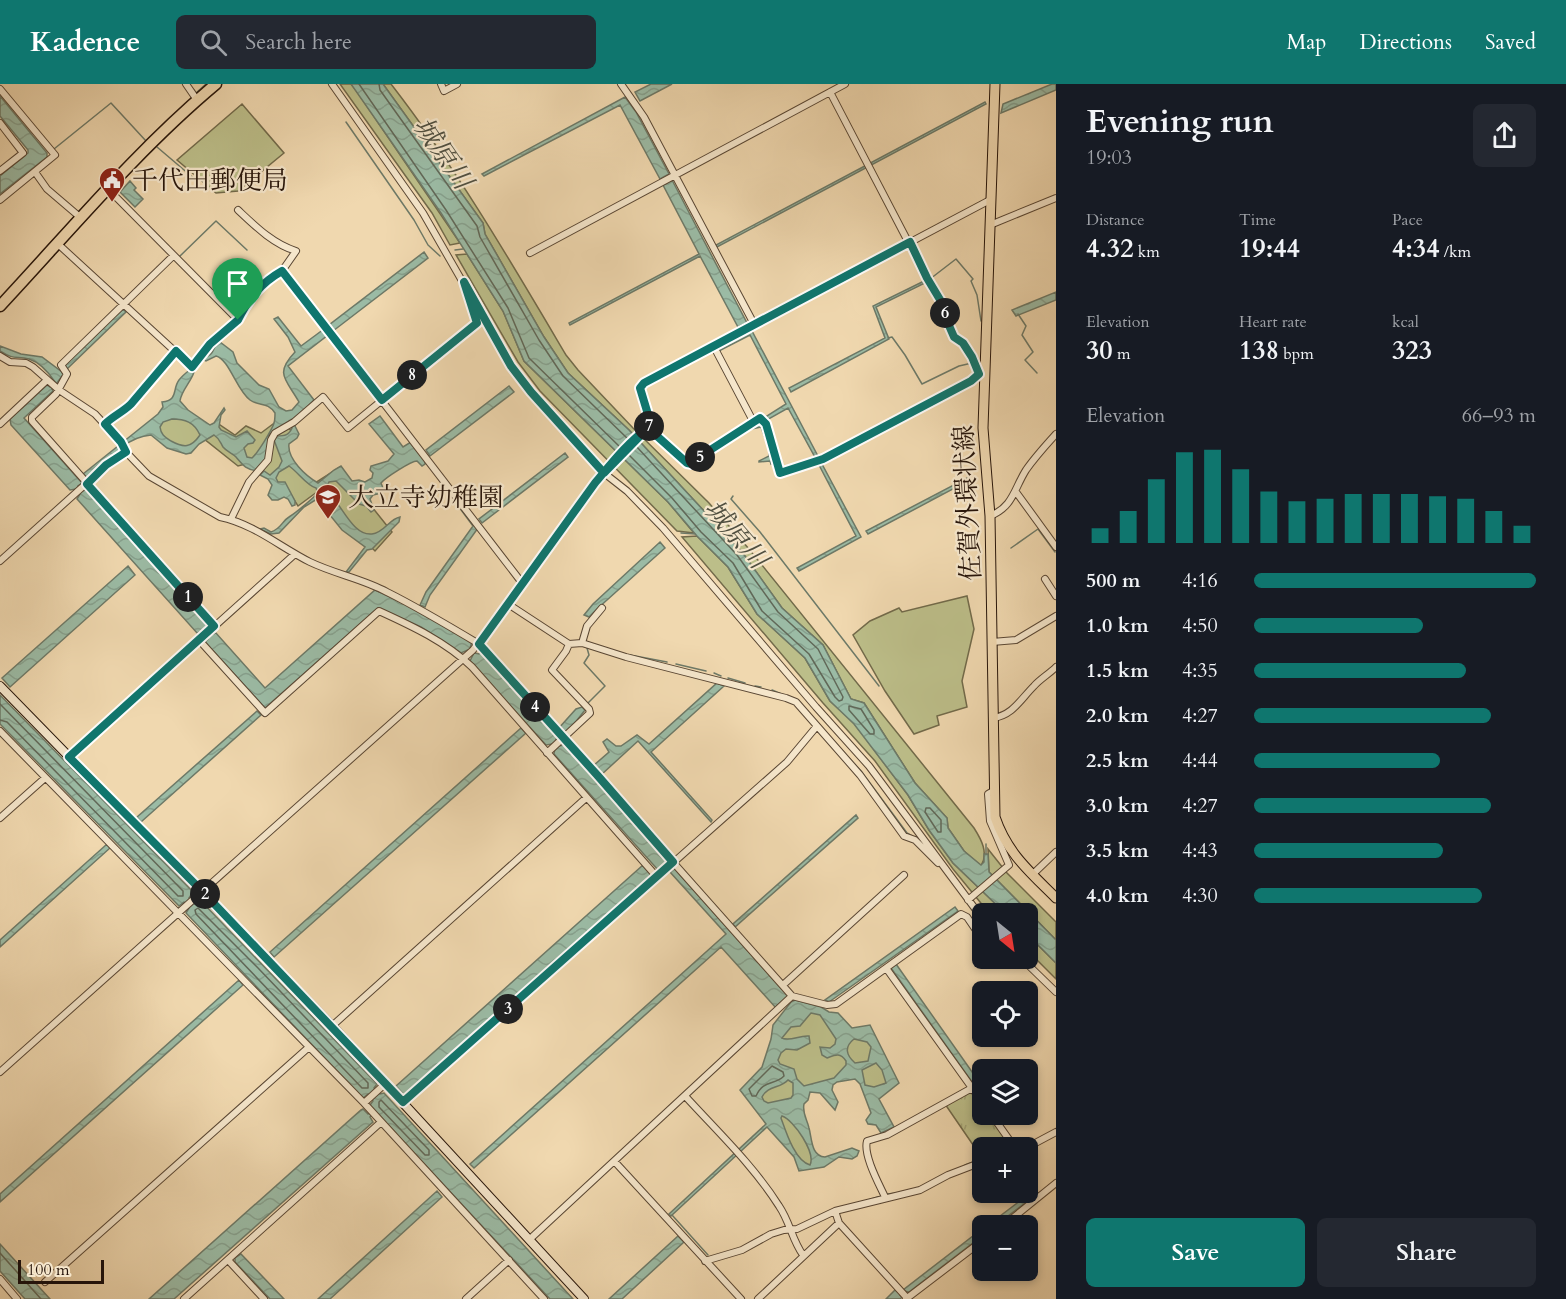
<!DOCTYPE html>
<html lang="en">
<head>
<meta charset="utf-8">
<style>
	:root { --surface:#171b24; --page:#242831; --text:#f1f3f6; --muted:#9ea1a6; --accent:#0f766e }
	body { margin:0; font-family:Cardo,"Noto Serif JP",serif; background:var(--page); color:var(--text); height:100vh; display:flex; flex-direction:column; font-size:22px; white-space:nowrap }
	* { box-sizing:border-box; margin:0 }
	p { font-size:20px; color:var(--muted) }
	.icon { flex:none; width:33px; height:33px; fill:none; stroke:currentColor; stroke-width:2; stroke-linecap:round; stroke-linejoin:round }
	.map { position:relative; flex:1; overflow:hidden }
	.details { display:flex; flex-direction:column; background:var(--surface); width:510px }
	.details>* { flex:none }
	.needle { width:39px; rotate:150deg }
	.controls { position:absolute; left:972px; top:819px; display:grid; gap:12px }
	.controls a { display:grid; place-items:center; width:66px; height:66px; border-radius:9px; background:var(--surface); box-shadow:0 3px 9px #0003; font-size:30px }
	.scale { position:absolute; left:18px; bottom:15px; width:86px; box-sizing:border-box; padding-left:6px; border:3px solid #27150a; border-top:0; font-size:16px; line-height:21px; white-space:nowrap; color:#27150a; -webkit-text-stroke:4px #f5e6cb; paint-order:stroke }
	.pin { position:absolute; display:grid; place-items:center; width:51px; height:51px; color:#fff; margin:-62px -26px; border-radius:50% 50% 50% 0; rotate:-45deg; box-shadow:0 0 6px #0007 }
	.pin .icon { rotate:45deg }
	.km { position:absolute; width:30px; height:30px; margin:-15px; border-radius:50%; background:#222; color:#fff; font-size:16px; line-height:30px; text-align:center }
	.round { display:grid; place-items:center; flex:none; width:63px; height:63px; border-radius:9px; background:var(--page) }
	.headline { display:flex; align-items:center; justify-content:space-between; height:102px; padding:0 30px }
	h1 { font-size:33px; font-weight:800; line-height:45px }
	.figures { display:grid; grid-template-columns:repeat(3,1fr); gap:9px; height:102px; padding:6px 30px }
	.figures div { display:grid; align-content:center }
	.figures b { font-size:26px; font-weight:800 }
	.figures small { font-size:16px; font-weight:400 }
	.figures p { font-size:16px }
	.chart { height:168px; padding:12px 30px }
	.chart p { display:flex; justify-content:space-between }
	.chart svg { width:100%; height:108px; margin-top:6px; stroke:var(--accent); stroke-width:6 }
	.action { display:flex; gap:12px; margin-top:auto; padding:12px 30px }
	.action a { flex:1; height:69px; border-radius:9px; background:var(--accent); color:#fff; font-size:24px; font-weight:800; line-height:69px; text-align:center }
	.action a+a { background:var(--page); color:var(--text) }
	ul { padding:0 30px; list-style:none; font-size:20px }
	li { display:grid; grid-template-columns:96px 72px 1fr; align-items:center; height:45px }
	li i { height:15px; border-radius:8px; background:var(--accent) }
	header { display:flex; align-items:center; gap:36px; box-sizing:border-box; height:84px; padding:0 30px; background:var(--accent); color:#fff }
	header strong { font-size:28px }
	nav { display:flex; gap:33px; margin-inline-start:auto; font-size:21px }
	.search { width:420px; height:54px; background:var(--page); display:flex; align-items:center; gap:15px; box-sizing:border-box; padding:0 21px; border-radius:9px; color:var(--muted); font-size:22px }
	main { display:flex; flex:1; min-height:0 }
	.map>svg:first-child { display:block }
</style>
</head>
<body>
<header>
<strong>Kadence</strong>
<div class="search"><svg class="icon" aria-label="search" viewBox="0 0 24 24"><circle cx="10" cy="10" r="6"/><path d="M15 15l6 6"/></svg>Search here</div>
<nav><a>Map</a><a>Directions</a><a>Saved</a></nav>
</header>
<main>
<div class="map">
<svg width="1056" height="1215" viewBox="0 0 1056 1215">
	<defs>
		<pattern id="park-tufts" width="24" height="20" patternUnits="userSpaceOnUse" patternTransform="scale(1.5)"><rect width="24" height="20" fill="#bcbe89"/><path d="M3 7l-1-3M5 7V3M7 7l1-3M15 17l-1-3M17 17v-4M19 17l1-3" fill="none" stroke="#a2a275"/></pattern>
		<pattern id="water-waves" width="16" height="10" patternUnits="userSpaceOnUse" patternTransform="scale(1.5)"><rect width="16" height="10" fill="#9bbba5"/><path d="M0 5q4-4 8 0t8 0" fill="none" stroke="#86a08d"/></pattern>
	</defs>
	<rect width="100%" height="100%" fill="#f0d8af"/>
	<filter id="stains"><feTurbulence type="fractalNoise" baseFrequency=".00333" numOctaves="4"/><feColorMatrix values="0 0 0 0 .2 0 0 0 0 .09 0 0 0 0 .02 0 0 0 .5 -.17"/></filter>
	<radialGradient id="worn" r=".72"><stop offset=".6" stop-color="#630" stop-opacity="0"/><stop offset="1" stop-color="#630" stop-opacity=".3"/></radialGradient>
	<path fill="#bcbe89" stroke="#726a4a" stroke-width="1.5" d="M340 0H351L356 6 460 159 450 161 432 129Z
		M383 0H391C457 85 511 178 566 271L578 286 633 344 709 419 749 465 974 744C981 755 989 769 981 782L964 767 948 744 947 734 915 699 864 619 851 615 823 561 782 524 742 468 629 346 568 289 544 253 485 150 483 139Z
		M242 20 284 69 238 107 216 109 177 76Z
		M467 170 503 227 524 277 668 418 694 449 677 447 540 307 518 278 456 171Z
		M174 317 210 344 217 339 235 351 246 342 261 349 281 334 296 353 281 363 312 401 340 383 392 448 375 467 317 408 298 422 284 400 275 401 253 378 238 382 204 355 183 367 146 344Z
		M697 452 728 483 757 530 805 574 830 617 854 639 908 711 929 746 953 779 1005 829H989L953 785 875 677 823 619 682 453Z
		M967 512 974 545 962 597 967 623 937 632 939 641 914 650 885 607 853 551 870 537 899 524 902 528Z
		M988 765 1007 789 1056 838V856L989 788Z
		M1028 851 1056 879V895L1028 867Z
		M798 924 821 927 848 951 868 945 892 997 871 1017 856 989 803 1007 792 1024 820 1079 803 1084 748 1007 769 991 778 945Z"/>
	<path fill="url(#park-tufts)" stroke="#726a4a" stroke-width="1.5" d="M971 1007 982 1023V1030L988 1031 1012 1063 982 1064V1074L945 1020Z"/>
	<path fill="url(#water-waves)" stroke="#6d7967" stroke-width="1.5" fill-rule="evenodd" d="M351 0H383L483 139 485 150 544 253 568 289 629 346 742 468 782 524 823 561 851 615 864 619 915 699 947 734 948 744 964 767 981 781 984 778V770H988L989 788 1056 856V879L1028 851V830L1005 829 953 779 929 746 908 711 854 640 830 617 805 574 757 530 728 483 697 452 668 418 524 277 503 227 441 129Z
		M651 0H672L640 17 635 8Z
		M1052 0H1056V6L1001 29 1003 20Z
		M0 12 47 69V73L0 110V92L28 69V66L0 32Z
		M625 13 636 28 669 90 660 95 620 21 484 92 482 90Z
		M985 18 986 20 717 163 716 161Z
		M672 96 747 239 738 243 700 172 570 241 569 239 699 170 663 101Z
		M130 97 136 104 134 106 143 115 135 123 120 108Z
		M424 168 428 174 333 247 329 241Z
		M926 196 927 198 876 223 889 255 791 308 789 304 885 254 873 222Z
		M1056 208V216L1016 232 1012 226Z
		M123 225 126 228 67 285 64 282Z
		M278 233 301 262 324 245 328 251 288 282 314 316 293 338 299 350 297 354 289 360C287 375 306 392 318 399L334 386 341 382 352 397 359 396 365 398 372 394 373 389 370 386 371 382 388 377 394 370 369 340 380 332 403 363 411 358 425 375V380L422 382 417 377C411 377 385 394 381 399L383 404 381 409 373 411 370 415 374 426 371 428 366 422 359 420 336 397 329 398 326 404C328 411 333 413 337 419 345 429 356 452 372 450 384 449 389 435 400 433L399 438 372 465 367 466 349 488H346L365 463 342 446 317 415 304 423 279 449 271 450 260 445 264 444 271 448C281 445 282 437 289 433 297 428 312 415 318 409L316 404C307 402 298 388 289 382L279 388 276 394 278 398H285L295 417V421L292 422 288 415 284 413 278 416H272L268 411 272 401 268 395 260 391 264 387 270 391 279 383 282 377 274 356 277 352C285 352 289 351 292 344L289 339 270 350 268 356 269 367 266 374 257 387C245 385 243 381 236 373 232 369 227 368 223 363 220 358 220 355 214 351L199 360 191 369 186 370 167 364 151 351C139 352 131 356 122 363L121 367 108 376 89 394H87L83 390 158 330 163 323 162 318C179 316 172 305 179 296 182 292 187 288 191 285L194 288C191 298 181 307 180 317L188 326 210 341 214 339 224 324 225 326 221 331 219 343 221 346 236 353 247 347 255 356 253 359 248 360 244 364 247 373 252 374C257 370 272 346 274 339 275 336 275 332 275 329 267 317 260 323 250 316 237 307 229 275 216 272L206 277 202 275 203 273C212 272 213 268 216 259L220 258 233 268 237 279 259 301 269 305 279 323 286 327 292 326 299 318C286 295 274 290 295 268L288 253 274 235ZM172 335C185 335 194 338 200 351 191 364 184 364 171 357 165 353 161 351 160 343L163 338Z
		M750 247H752L819 374 816 375 788 324 763 338 774 378 771 380 770 377 759 378V377L769 372V365L761 343 751 345V342L786 320 750 251 719 267 718 264Z
		M0 262 21 270 42 273 62 288 63 291 52 305 53 307 24 334 82 399 78 402 82 407 87 405 208 540 205 545 210 551 216 549 265 604 375 506 420 527 472 558 470 564 475 569 479 570 482 567 557 653 555 658 559 662 564 661 789 913 776 924 721 863 474 1084 470 1080 726 850 670 788 671 785 666 781 659 787 554 670 555 664 552 660 546 661 470 577 473 571 468 566 461 569 421 543 378 524 265 624 205 558 208 555V552L203 547 197 549 77 415 80 410 76 405 70 406 11 341 10 335 47 301 50 303 55 298C49 289 39 278 29 275 15 272 14 276 0 267Z
		M509 302 514 308 430 372 426 366Z
		M565 369 568 373 482 439 479 435Z
		M822 380 861 453 799 487 797 484 856 452 819 381Z
		M967 394 968 397 868 450 866 447Z
		M455 414 478 444 430 511 425 523 420 521 426 508 473 442 453 415Z
		M660 458 665 464 597 525 589 533 584 531 593 520Z
		M128 482 135 491 10 603 2 594Z
		M717 599 724 602 651 668 712 736 711 738 638 657 601 691 593 682 609 668 603 658 607 655 616 662H621L637 651 649 660Z
		M0 611 193 808 189 814 194 819 200 816 377 1000 374 1004 380 1010 384 1009 573 1215H550L376 1028 370 1033 373 1038 174 1215H149L361 1026 363 1025 368 1030 373 1026 370 1021 373 1017 368 1010 363 1014 186 829 189 824 184 818 179 822 0 640Z
		M582 623 585 626 574 640 563 650 558 645 576 625Z
		M257 627 261 631 141 738 137 733Z
		M521 644 526 649 274 873 270 868Z
		M856 731 858 734 735 843 733 840Z
		M107 760 110 764 0 863V856Z
		M643 781 653 792 406 1013 396 1002Z
		M955 823 958 827 829 918 825 916Z
		M896 880 982 1002V1012L891 884Z
		M239 896 243 901 0 1118V1110Z
		M795 916 821 923 829 928 838 929 852 944 870 941 899 999 879 1015 894 1043 881 1049 876 1041 868 1040 866 1036 871 1029 860 1000 855 995 837 998 833 1001 832 1006 838 1018 835 1026 820 1009 810 1008 808 1016 804 1020C802 1029 807 1035 809 1044 812 1055 811 1072 825 1073L852 1064 859 1067 857 1072 852 1075 839 1073 824 1083 799 1087 794 1073 767 1043 671 1132 669 1130 766 1040 740 1006 762 983 771 955 773 941 791 918ZM811 929 820 931 836 955 835 960 830 964 820 963 822 971 827 974C835 971 840 968 846 977V981L834 994 804 1002 797 995 794 985 780 980 778 976 781 969 786 965 797 966 810 959 809 952C799 951 790 958 782 954L791 943 800 942ZM854 955 867 958 871 963 868 977 855 979C846 971 844 963 854 955ZM876 979 882 986 886 999 874 1003 865 1001 862 986ZM788 996 793 999V1011L791 1014 768 1019 764 1017 762 1013C768 1001 780 1005 788 996ZM782 1032C794 1036 816 1069 810 1081 795 1077 786 1048 781 1034Z
		M437 1107 442 1113 330 1215H318Z
		M1029 1110 1033 1113 996 1141 987 1142Z
		M982 1145V1152L909 1208 904 1207 900 1211 902 1213 900 1215H886L895 1206 899 1209Z
		M678 1152 684 1158 622 1215H609Z
		M0 1160 50 1215H25L0 1187Z
		M241 1170 284 1215H270L235 1178V1174Z"/>
	<g fill="none" stroke-linecap="round" stroke-linejoin="round">
		<path stroke="#616858" stroke-width="1.5" d="M359 0 446 126 508 224 529 274 621 364
			M379 0 380 6 477 142 480 153 539 256 563 292 629 356
			M628 370 672 414 701 448 733 479 762 527 809 570 835 613 839 617 842 616 843 613 818 565 778 528 737 471 636 362
			M0 620 183 807V812H178L7 638 0 636
			M849 622 861 625 874 646V650H870L849 626Z
			M926 724H930L941 736V748H938L925 728Z
			M198 824 258 884 368 999V1004H362L196 830 195 826Z
			M772 982 783 988 784 992C774 1002 764 995 756 1012H752L749 1005Z
			M381 1016 429 1066V1071H425L379 1023V1018Z
			M0 1169 41 1215"/>
		<path stroke="#6d7967" stroke-width="1.5" d="M194 6 196 9 206 0
			M346 38 414 136 428 161 440 172
			M157 63 197 97
			M54 65 111 19 146 57
			M455 166 463 165
			M180 172 216 137 247 166
			M930 195 956 175 973 195 971 197 977 211 981 237
			M1018 230 1026 242 1022 251 1033 268 1025 276 1037 289
			M888 254 892 253 905 271 922 300 959 282 972 279V281
			M733 412 731 415 760 448 879 602
			M681 449 695 450
			M1011 464 1038 445 1055 468
			M587 564 589 571 584 579 605 602 588 619
			M630 571 667 578
			M676 580 706 587
			M714 589 721 592
			M728 594 745 599
			M755 602 761 603
			M772 606 798 617
			M831 654 861 687 907 749 912 752
			M986 770V760
			M965 1081 973 1078
			M887 1110 897 1109
			M865 1117 881 1112
			M672 1131 708 1171"/>
		<g stroke="#594633" stroke-width="8">
			<path id="street" d="M186 0 197 16
				M332 0 423 129 511 282 531 308 604 389 627 407 663 444 816 623 869 682 982 834
				M441 0 444 7 457 0
				M621 0 644 33 754 240
				M0 5 55 71 0 116
				M830 8 927 194 945 224 944 230 954 253 963 259 972 273 979 290
				M0 39 23 69 0 87
				M35 88 47 105 81 134
				M108 105 238 236
				M990 141 1056 114
				M58 160 192 283 210 260 238 236 248 216 257 206 282 187 296 167C273 160 255 142 238 126
				M530 169 845 0
				M173 172 61 281 67 290 56 310 32 333V337L214 542
				M282 187 519 495 523 498
				M713 261 753 337
				M0 272 10 278 26 279 33 283 59 306 95 330 121 358 126 368 149 392 220 433C254 440 280 463 310 478 335 490 363 495 387 508 419 524 449 542 479 560L792 912 827 921 836 920 961 830 967 833 982 855
				M0 340 47 296
				M105 340C113 332 122 328 131 320L176 267
				M648 344 687 379H692L703 370 761 334 766 340 780 389 823 375 971 297 979 290 985 292
				M1016 408 1056 463
				M990 432C1013 423 1014 405 1026 386 1035 373 1046 361 1056 350
				M231 435 249 398 268 376 271 356 275 349 294 338 323 313 348 344 477 239 468 210
				M0 477 107 381 126 368
				M1045 495 1056 512
				M508 520 569 560 582 559 626 573 786 614 796 618 860 691 904 752 915 756 938 779
				M199 556 265 629 379 527C412 542 446 558 472 583L657 793
				M992 558 1016 556 1056 532
				M582 559 587 542 602 524
				M993 634C1013 631 1020 616 1034 602 1040 595 1049 590 1056 583
				M0 647 364 1019
				M547 669 590 629 589 625 552 586 566 567 569 560
				M69 673 295 470
				M0 734 45 694
				M1033 790 1056 768
				M968 816 1009 781 990 737 988 710 993 707
				M998 874H1000
				M1021 874 1056 908
				M886 884 982 1018
				M783 901 904 791
				M332 942 586 714
				M0 988 473 566 595 399 610 381 648 344 650 337 640 304 644 299 990 116
				M386 999 364 1019 544 1215
				M686 1013C718 1048 753 1081 779 1122 790 1138 792 1156 803 1171
				M403 1018 787 678 817 642
				M991 1030 1015 1064
				M1026 1064 1056 1048
				M615 1078 741 1215
				M1028 1099 1037 1114
				M885 1113C879 1100 863 1071 867 1057L887 1051 972 1004
				M835 1127 839 1139 908 1215
				M1003 1142 1056 1099
				M530 1155 792 912
				M228 1176 264 1215
				M705 1177 742 1166 771 1150 784 1146 797 1145 835 1127 920 1106 948 1091 982 1078
				M0 1195 17 1215
				M45 1198 309 963
				M184 1215 380 1039
				M466 1215 509 1176
				M758 1215 839 1139
				M906 1215 982 1157"/>
		</g>
		<g stroke="#27150a" stroke-width="10">
			<path id="secondary" d="M0 602 332 942 584 1215"/>
		</g>
		<g stroke="#27150a" stroke-width="11">
			<path id="primary" d="M995 0 983 344 990 432 995 733C1007 769 1030 788 1056 814"/>
		</g>
		<g stroke="#27150a" stroke-width="13">
			<path id="highway" d="M0 222C70 147 137 66 216 0"/>
		</g>
		<use href="#street" stroke="#f5e6cb" stroke-width="6"/>
		<use href="#secondary" stroke="#f5e6cb" stroke-width="8"/>
		<use href="#primary" stroke="#f0d8af" stroke-width="9"/>
		<use href="#highway" stroke="#f0d8af" stroke-width="10"/>
	</g>
	<g fill="none" stroke-linecap="round" stroke-linejoin="round">
		<g stroke="#fff" stroke-width="12">
			<path id="route" d="M238 236 210 260 192 283 176 267 131 320C123 328 113 332 105 340L121 358 126 368 106 381 87 400 214 542 69 673 202 807 403 1018 673 778 598 692 479 560 595 399C611 380 628 358 648 344L687 379 692 380 704 370 760 334 766 340 780 389 823 375 971 297 979 290 972 273 963 259 954 253 944 230 945 224 927 194 910 158 644 299 640 304 650 337 648 344 604 389 531 308 511 282 464 198 477 239 382 316 282 187C261 199 249 214 238 236"/>
		</g>
		<use href="#route" stroke="#0f766e" stroke-width="8"/>
	</g>
	<defs>
		<g id="civic-pin" transform="scale(1.35)"><path d="M0 17L-7.5 6A9.5 9.5 0 1 1 7.5 6Z" fill="#8f2418" stroke="#f5e6cb"/><path d="M-.6-6.5H3V-4.5H.6V-3L4-1V1h2V6H-6V1h2V-1L-.6-3ZM-1.2 2.5V6h2.4V2.5Z" fill="#fff"/></g>
		<g id="school-pin" transform="scale(1.35)"><path d="M0 17L-7.5 6A9.5 9.5 0 1 1 7.5 6Z" fill="#8f2418" stroke="#f5e6cb"/><path d="M0-5L7-2L0 1L-7-2ZM-4 1L0 2.5L4 1V4Q0 6-4 4Z" fill="#fff"/></g>
	</defs>
	<g fill-rule="evenodd">
		<use href="#civic-pin" x="112" y="96"/>
		<use href="#school-pin" x="328" y="413"/>
	</g>
	<g text-anchor="middle" stroke-width="4.5" stroke-linejoin="round" paint-order="stroke">
		<g font-size="26" fill="#27150a" stroke="#f5e6cb" text-anchor="start">
			<text x="132" y="105">千代田郵便局</text>
			<text x="348" y="422">大立寺幼稚園</text>
		</g>
		<g font-size="26" fill="#27150a" stroke="#f5e6cb">
			<text transform="translate(967 419) rotate(-93)" y="9">佐賀外環状線</text>
		</g>
		<g font-size="27" font-style="italic" fill="#504f40" stroke="#f5e6cb">
			<text transform="translate(443 69) rotate(55)" y="9">城原川</text>
			<text transform="translate(736 450) rotate(49)" y="9">城原川</text>
		</g>
	</g>
	<rect width="100%" height="100%" filter="url(#stains)"/>
	<rect width="100%" height="100%" fill="url(#worn)"/>
</svg>
<div class="controls">
<a><svg class="needle" viewBox="-14 -14 28 28"><path d="M0-13l5 13h-10z" fill="#e53935"/><path d="M0 13l5-13h-10z" fill="#9ea1a6"/></svg></a>
<a><svg class="icon" aria-label="locate" viewBox="0 0 24 24"><circle cx="12" cy="12" r="6"/><path d="M12 2v4M12 18v4M2 12h4M18 12h4"/></svg></a>
<a><svg class="icon" aria-label="layers" viewBox="0 0 24 24"><path d="M12 4l9 5-9 5-9-5zM3 14l9 5 9-5"/></svg></a>
<a>+</a>
<a>−</a>
</div>
<div class="scale">100 m</div>
<div class="pin" style="left:238px;top:236px;background:#1e9e55"><svg class="icon" aria-label="arrive" viewBox="0 0 24 24"><path d="M6 21V4h12l-3 4 3 4H6"/></svg></div>
<b class="km" style="left:188px;top:513px">1</b>
<b class="km" style="left:205px;top:810px">2</b>
<b class="km" style="left:508px;top:925px">3</b>
<b class="km" style="left:535px;top:623px">4</b>
<b class="km" style="left:700px;top:373px">5</b>
<b class="km" style="left:945px;top:229px">6</b>
<b class="km" style="left:649px;top:342px">7</b>
<b class="km" style="left:412px;top:291px">8</b>
</div>
<section class="details">
<div class="headline"><div><h1>Evening run</h1><p>19:03</p></div><a class="round"><svg class="icon" aria-label="share" viewBox="0 0 24 24"><path d="M12 15V3M7 8l5-5 5 5M5 13v7h14v-7"/></svg></a></div>
<div class="figures">
<div><p>Distance</p><b>4.32<small> km</small></b></div>
<div><p>Time</p><b>19:44</b></div>
<div><p>Pace</p><b>4:34<small> /km</small></b></div>
</div>
<div class="figures">
<div><p>Elevation</p><b>30<small> m</small></b></div>
<div><p>Heart rate</p><b>138<small> bpm</small></b></div>
<div><p>kcal</p><b>323</b></div>
</div>
<div class="chart"><p><span>Elevation</span>66–93 m</p>
<svg viewBox="0 0 160 44" preserveAspectRatio="none"><path d="M5 44V38M15 44V31M25 44V18M35 44V7M45 44V6M55 44V14M65 44V23M75 44V27M85 44V26M95 44V24M105 44V24M115 44V24M125 44V25M135 44V26M145 44V31M155 44V37"/></svg>
</div>
<ul>
<li><b>500 m</b>4:16<i style="width:100%"></i></li>
<li><b>1.0 km</b>4:50<i style="width:60%"></i></li>
<li><b>1.5 km</b>4:35<i style="width:75%"></i></li>
<li><b>2.0 km</b>4:27<i style="width:84%"></i></li>
<li><b>2.5 km</b>4:44<i style="width:66%"></i></li>
<li><b>3.0 km</b>4:27<i style="width:84%"></i></li>
<li><b>3.5 km</b>4:43<i style="width:67%"></i></li>
<li><b>4.0 km</b>4:30<i style="width:81%"></i></li>
</ul>
<div class="action"><a>Save</a><a>Share</a></div>
</section>
</main>
</body>
</html>
